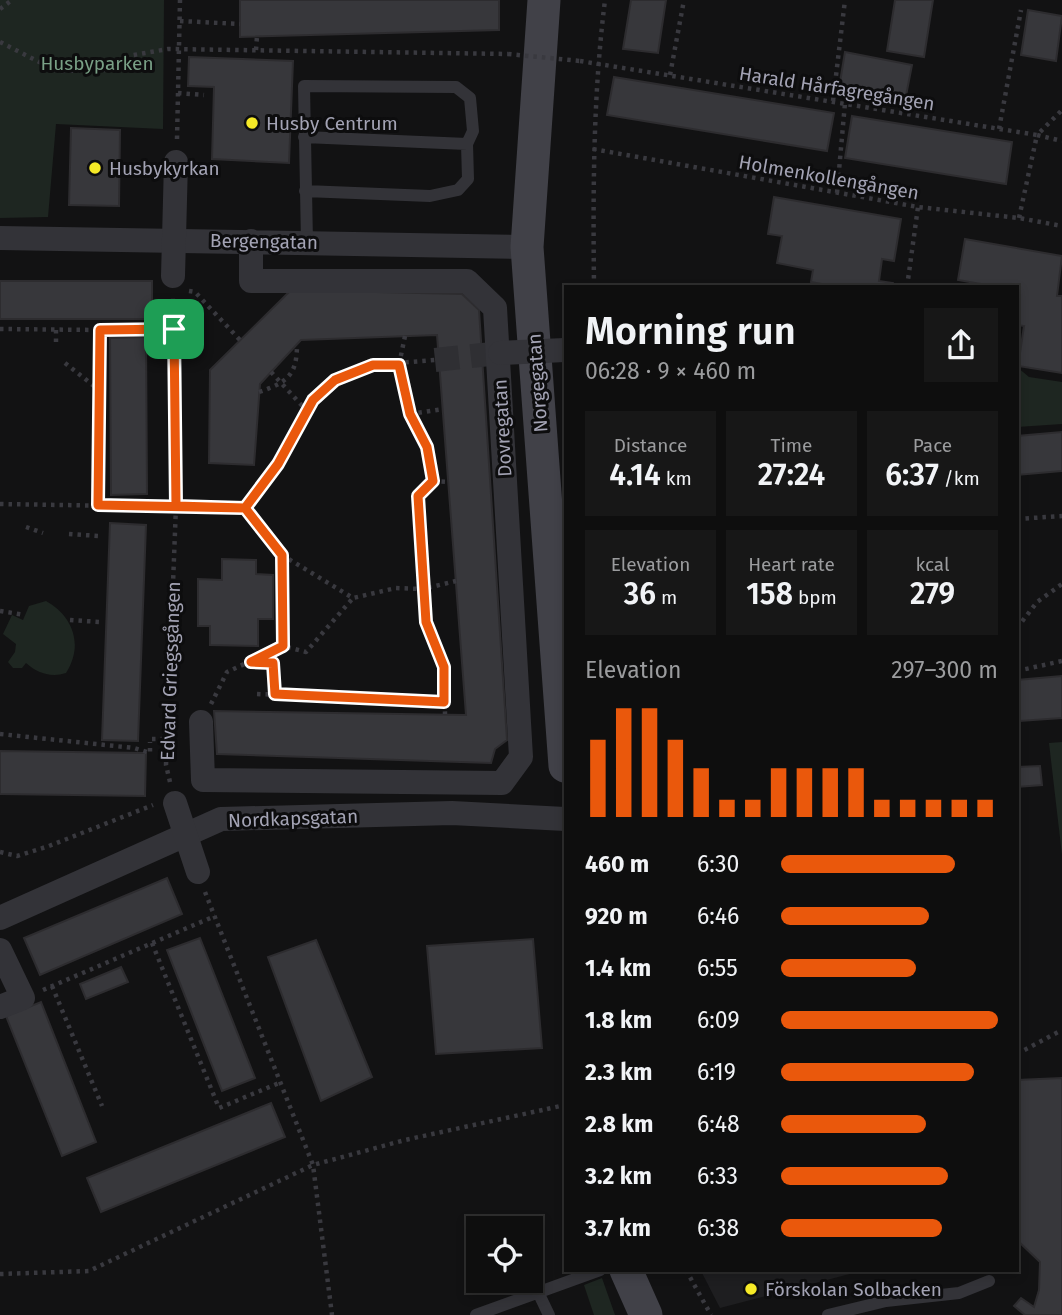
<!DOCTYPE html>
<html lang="en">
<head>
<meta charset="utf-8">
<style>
	:root { --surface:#0e0e0e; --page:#171717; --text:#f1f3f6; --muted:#9b9c9e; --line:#2e2e2e; --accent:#ea580c }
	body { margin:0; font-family:"Fira Sans",sans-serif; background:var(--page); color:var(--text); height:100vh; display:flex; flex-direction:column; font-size:26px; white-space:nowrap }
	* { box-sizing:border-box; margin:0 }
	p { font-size:23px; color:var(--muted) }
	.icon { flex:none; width:38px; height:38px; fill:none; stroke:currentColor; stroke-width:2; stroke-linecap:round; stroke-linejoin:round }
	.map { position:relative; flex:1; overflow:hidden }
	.panel { position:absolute; left:564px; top:285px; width:455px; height:987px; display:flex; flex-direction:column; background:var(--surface); border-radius:0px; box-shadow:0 4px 10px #0003,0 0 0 2px var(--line) }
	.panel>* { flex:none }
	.buttons { position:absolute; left:466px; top:1216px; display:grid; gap:14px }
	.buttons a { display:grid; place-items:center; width:77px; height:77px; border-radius:0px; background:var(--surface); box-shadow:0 4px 10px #0003,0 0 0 2px var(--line); font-size:35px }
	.pin { position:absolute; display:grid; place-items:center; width:60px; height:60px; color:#fff; margin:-30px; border-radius:14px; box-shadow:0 4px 10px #0006 }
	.round { display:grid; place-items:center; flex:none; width:74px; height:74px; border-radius:0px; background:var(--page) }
	.summary { display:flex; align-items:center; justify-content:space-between; height:119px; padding:0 21px }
	h1 { font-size:38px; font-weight:600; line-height:52px }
	.stats { display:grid; grid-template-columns:repeat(3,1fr); gap:10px; height:119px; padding:7px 21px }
	.stats div { display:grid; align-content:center; border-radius:0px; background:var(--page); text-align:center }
	.stats b { font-size:30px; font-weight:600 }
	.stats small { font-size:19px; font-weight:400 }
	.stats p { font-size:19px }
	.chart { height:196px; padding:14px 21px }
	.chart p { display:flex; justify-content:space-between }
	.chart svg { width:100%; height:126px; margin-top:7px; stroke:var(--accent); stroke-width:6 }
	ul { padding:0 21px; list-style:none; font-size:23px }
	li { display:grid; grid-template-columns:112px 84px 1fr; align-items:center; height:52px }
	li i { height:18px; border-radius:9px; background:var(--accent) }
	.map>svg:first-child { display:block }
</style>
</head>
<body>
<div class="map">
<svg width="1062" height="1315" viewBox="0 0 1062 1315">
	<rect width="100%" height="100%" fill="#121213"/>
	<path fill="#1e1e20" d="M701 1271H861L720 1308Z"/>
	<path fill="#1e2621" d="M0 0H164L163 129 56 124 48 217 0 218Z
		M1017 367 1029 377 1062 382V424L1017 427Z
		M46 601C73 616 84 645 66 673 51 678 37 673 26 663L22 668H13L8 662 15 652 16 644 3 634 12 615 23 620 29 606Z
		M1062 742V855L1049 743Z
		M602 1278 615 1315H594L584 1285Z"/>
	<path fill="#37373b" stroke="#2d2c2f" stroke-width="2" d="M240 0H499V30L240 37Z
		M631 0H666L658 53 623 49Z
		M895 0H933L924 57 887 51Z
		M1028 10 1062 16 1056 61 1021 55Z
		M845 52 912 65 905 101 839 88Z
		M189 57 293 61 289 163 212 159 214 87 188 86Z
		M614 77 834 113 827 151 607 115Z
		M852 116 1012 142 1006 184 845 158Z
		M71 128 120 130 119 206 69 205Z
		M774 197 901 219 894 261 882 259 879 281 893 283V287H838L811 282 813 270 777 263 782 236 768 234Z
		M965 239 1062 256 1057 296H1062V373L1018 366 1024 326 1017 325V287H980L981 284 958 280Z
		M0 281H152V319H0Z
		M291 290 462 294 479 310 507 740 495 749 491 763 217 754 214 711 466 715 437 335 301 340 260 384 254 465 209 463 210 370Z
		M146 337 147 494 111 495 110 338Z
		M1062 432V471L1017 475V436Z
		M110 523 146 525 138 741 102 740Z
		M222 559 256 560V574L273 575V619H258V646L210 645V626H198V579L222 580Z
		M1062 676V718L1020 721 1017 680Z
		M0 751 146 753 145 796 0 794Z
		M1040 766 1042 785 1017 787V767Z
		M167 878 182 914 40 975 24 938Z
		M200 938 255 1078 222 1091 167 950Z
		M533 939 542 1048 436 1054 427 946Z
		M316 940 372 1077 321 1101 268 957Z
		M121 967 128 982 86 999 80 984Z
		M41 1002 96 1142 62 1156 6 1016Z
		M1062 1078V1315H1025L1014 1306 1021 1298 1034 1307 1039 1290 1040 1262 1017 1240V1080Z
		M271 1103 285 1137 101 1212 87 1178Z"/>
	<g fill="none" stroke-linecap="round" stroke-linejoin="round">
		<path stroke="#2f2f33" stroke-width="24" stroke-dasharray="24 12" stroke-linecap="butt" d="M435 360 500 353"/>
		<path stroke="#39393f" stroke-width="4.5" stroke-dasharray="3.5 5" stroke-linecap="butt" d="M0 9 12 0
			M180 21 240 24
			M0 42 57 71 104 70 128 56 168 49 508 54
			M256 50 257 36
			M580 61 1037 135 1062 110
			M670 75 684 0
			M178 93 204 95
			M833 101 845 0
			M999 129 1021 10
			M177 139 180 0
			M593 149 918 207 1019 218 1062 226
			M837 193 845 103
			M1019 218 1037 135 1062 141
			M594 287C593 190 593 96 605 0
			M907 287 918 207
			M189 291 195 292 240 340
			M0 329 100 330 98 505
			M100 330 174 329
			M405 336 399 365 410 414 427 447 433 481 417 496 423 589 456 581
			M56 342V330
			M65 363 99 390
			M271 372 306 410
			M259 392C288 382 297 375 297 344
			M410 414 443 409
			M433 481 449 482
			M0 504 245 508 278 464 313 400 335 380 373 365 435 360
			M245 508 282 555 353 598 396 588 423 589 426 622 444 667 445 714
			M1017 519 1062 516
			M26 527 43 533
			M69 534 99 536
			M282 555 283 646
			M0 611 25 615
			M70 620 100 622
			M1017 628 1037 602 1062 584
			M251 662 273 663 275 694
			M1017 671 1062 661
			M257 694 445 702
			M211 704 227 672 283 646 306 652 353 598
			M0 734 134 748 150 753V742
			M152 739H167
			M170 782 166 765 176 506 173 298
			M0 852 17 856 49 846 153 805
			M205 892 313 1165 332 1315
			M152 943 219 1108 279 1083
			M52 986 102 1106
			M43 990 215 916
			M1017 1054 1062 1030
			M686 1270 711 1315
			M0 1274 89 1271 313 1165 405 1140 547 1109"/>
		<path stroke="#333338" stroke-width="12" d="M304 137 467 144 473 131 470 98 456 87 304 86 307 242
			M305 191 430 196 458 190 468 179 467 144
			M538 1292 549 1315
			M476 1315 600 1270
			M828 1315 886 1301 959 1293 989 1281"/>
		<path stroke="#333338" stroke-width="24" d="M0 238 527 247
			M201 722 203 780 502 783 521 757 495 308 467 281H251V241
			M0 918 221 819 452 813 565 819
			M0 950 23 998 0 1007"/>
		<path stroke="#414148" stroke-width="33" d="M544 0 527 247 565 766
			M626 1270 646 1315"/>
		<path stroke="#39393f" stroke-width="4.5" stroke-dasharray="3.5 5" stroke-linecap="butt" d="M508 54 580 61
			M547 1109 565 1105"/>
		<path stroke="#333338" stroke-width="24" d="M173 276 176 162
			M500 353 565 350
			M175 803 198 872"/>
	</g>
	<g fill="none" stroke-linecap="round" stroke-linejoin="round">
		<g stroke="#fff" stroke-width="14">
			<path id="route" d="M174 329 100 330 98 505 245 508 282 555 283 646 251 662 273 663 275 694 444 702V667L426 622 418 496 433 481 427 447 410 414 399 365H373L335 380 313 400 278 464 245 508 176 506 174 329"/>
		</g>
		<use href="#route" stroke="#ea580c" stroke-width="9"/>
	</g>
	<g fill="#f6ea27" stroke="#0d0d0e" stroke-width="2.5">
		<circle cx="252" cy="123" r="7"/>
		<circle cx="95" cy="168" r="7"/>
		<circle cx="751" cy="1289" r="7"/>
	</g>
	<g text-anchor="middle" stroke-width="6" stroke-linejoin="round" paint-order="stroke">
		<g font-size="19" fill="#79a086" stroke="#0d0d0e">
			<text x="97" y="70">Husbyparken</text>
		</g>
		<g font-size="19" fill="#a3a3b4" stroke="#0d0d0e">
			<text transform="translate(837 88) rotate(9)" y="7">Harald Hårfagregången</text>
			<text transform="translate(829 177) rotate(10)" y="7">Holmenkollengången</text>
			<text transform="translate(264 241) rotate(1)" y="7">Bergengatan</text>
			<text transform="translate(537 383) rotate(-94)" y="7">Norgegatan</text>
			<text transform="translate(502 428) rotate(-93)" y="7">Dovregatan</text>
			<text transform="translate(170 671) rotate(-88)" y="7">Edvard Griegsgången</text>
			<text transform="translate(293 818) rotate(-2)" y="7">Nordkapsgatan</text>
		</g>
		<g font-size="19" fill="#a3a3b4" stroke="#0d0d0e" text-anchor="start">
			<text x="266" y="130">Husby Centrum</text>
			<text x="109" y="175">Husbykyrkan</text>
			<text x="765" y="1296">Förskolan Solbacken</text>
		</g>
	</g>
</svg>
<div class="buttons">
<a><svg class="icon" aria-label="locate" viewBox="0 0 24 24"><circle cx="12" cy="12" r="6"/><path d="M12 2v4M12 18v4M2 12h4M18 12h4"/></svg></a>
</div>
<div class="pin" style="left:174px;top:329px;background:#1e9e55"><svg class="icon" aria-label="arrive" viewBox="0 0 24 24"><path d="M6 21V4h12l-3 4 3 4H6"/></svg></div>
<section class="panel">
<div class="summary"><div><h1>Morning run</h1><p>06:28 · 9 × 460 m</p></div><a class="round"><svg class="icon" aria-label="share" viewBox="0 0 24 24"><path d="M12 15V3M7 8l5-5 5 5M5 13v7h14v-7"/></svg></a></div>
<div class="stats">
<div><p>Distance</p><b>4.14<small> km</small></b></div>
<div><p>Time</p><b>27:24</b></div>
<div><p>Pace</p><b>6:37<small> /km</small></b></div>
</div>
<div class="stats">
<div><p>Elevation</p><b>36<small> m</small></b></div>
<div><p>Heart rate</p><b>158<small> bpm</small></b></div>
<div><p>kcal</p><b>279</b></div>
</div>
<div class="chart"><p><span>Elevation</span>297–300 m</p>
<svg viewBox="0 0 160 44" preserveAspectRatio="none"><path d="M5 44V17M15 44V6M25 44V6M35 44V17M45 44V27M55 44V38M65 44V38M75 44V27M85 44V27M95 44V27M105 44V27M115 44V38M125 44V38M135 44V38M145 44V38M155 44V38"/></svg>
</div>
<ul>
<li><b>460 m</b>6:30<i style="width:80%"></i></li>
<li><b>920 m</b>6:46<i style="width:68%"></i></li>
<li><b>1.4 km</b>6:55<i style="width:62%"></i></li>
<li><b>1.8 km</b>6:09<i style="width:100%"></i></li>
<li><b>2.3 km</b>6:19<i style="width:89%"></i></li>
<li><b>2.8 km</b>6:48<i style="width:67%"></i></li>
<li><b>3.2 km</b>6:33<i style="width:77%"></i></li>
<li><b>3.7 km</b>6:38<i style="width:74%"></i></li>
</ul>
</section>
</div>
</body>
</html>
